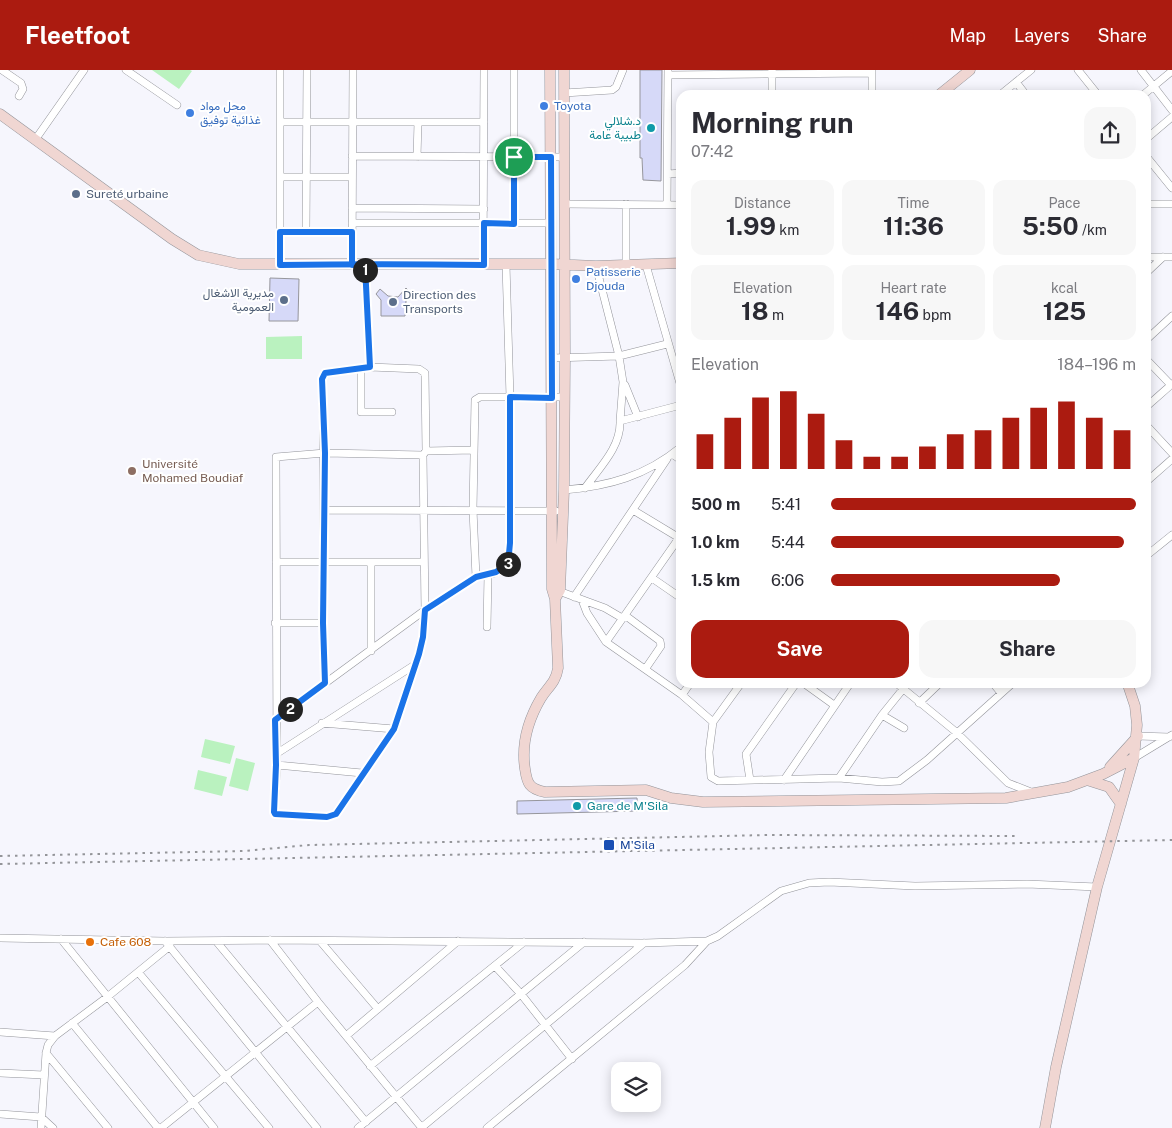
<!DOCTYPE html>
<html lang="en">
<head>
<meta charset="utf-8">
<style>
	:root { --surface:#fff; --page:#f7f7f7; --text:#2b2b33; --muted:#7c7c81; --accent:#ab1b10 }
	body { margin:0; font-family:"Public Sans",Vazirmatn,sans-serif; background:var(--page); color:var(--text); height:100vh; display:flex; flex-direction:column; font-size:19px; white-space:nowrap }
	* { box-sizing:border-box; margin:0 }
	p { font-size:16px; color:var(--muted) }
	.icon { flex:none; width:28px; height:28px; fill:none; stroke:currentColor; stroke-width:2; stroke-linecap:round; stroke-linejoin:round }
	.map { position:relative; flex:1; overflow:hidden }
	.drawer { position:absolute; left:676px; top:20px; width:475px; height:598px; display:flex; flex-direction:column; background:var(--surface); border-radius:15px; box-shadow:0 2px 12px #0003 }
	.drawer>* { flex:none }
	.buttons { position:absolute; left:611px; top:992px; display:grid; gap:10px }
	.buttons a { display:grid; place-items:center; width:50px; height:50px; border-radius:10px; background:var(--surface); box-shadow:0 2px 12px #0003; font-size:25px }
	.pin { position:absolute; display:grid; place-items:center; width:42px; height:42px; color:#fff; margin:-21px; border:2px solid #fff; border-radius:50%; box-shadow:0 1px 5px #0007 }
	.km { position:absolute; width:25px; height:25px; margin:-12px; border-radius:50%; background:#222; color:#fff; font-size:14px; line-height:25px; text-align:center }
	.round { display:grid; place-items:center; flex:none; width:52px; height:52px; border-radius:15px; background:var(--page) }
	.headline { display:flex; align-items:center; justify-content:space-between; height:85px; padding:0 15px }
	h1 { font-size:28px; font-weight:700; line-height:38px }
	.metrics { display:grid; grid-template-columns:repeat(3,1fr); gap:8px; height:85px; padding:5px 15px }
	.metrics div { display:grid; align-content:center; border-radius:12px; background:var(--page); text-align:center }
	.metrics b { font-size:25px; font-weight:700 }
	.metrics small { font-size:14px; font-weight:400 }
	.metrics p { font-size:14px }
	.chart { height:140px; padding:10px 15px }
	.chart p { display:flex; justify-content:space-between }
	.chart svg { width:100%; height:90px; margin-top:5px; stroke:var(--accent); stroke-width:6 }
	.button { display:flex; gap:10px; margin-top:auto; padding:10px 15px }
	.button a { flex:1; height:58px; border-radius:15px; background:var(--accent); color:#fff; font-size:20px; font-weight:700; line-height:58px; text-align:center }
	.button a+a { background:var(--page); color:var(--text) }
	ul { padding:0 15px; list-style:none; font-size:16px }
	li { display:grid; grid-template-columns:80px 60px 1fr; align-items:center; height:38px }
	li i { height:12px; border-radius:6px; background:var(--accent) }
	header { display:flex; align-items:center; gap:30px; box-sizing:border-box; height:70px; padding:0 25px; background:var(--accent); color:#fff }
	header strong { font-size:24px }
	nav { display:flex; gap:28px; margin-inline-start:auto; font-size:18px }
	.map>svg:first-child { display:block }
</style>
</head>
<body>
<header>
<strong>Fleetfoot</strong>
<nav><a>Map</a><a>Layers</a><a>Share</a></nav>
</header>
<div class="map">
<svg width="1172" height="1058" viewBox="0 0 1172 1058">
	<rect width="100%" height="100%" fill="#f6f6fd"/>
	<path fill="#baf2bf" d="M152 0H190L192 1 179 19Z
		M302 266V289H266V267Z
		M205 669 235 676 230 694 201 687Z
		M236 688 255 693 248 721 229 716Z
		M198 700 227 707 222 726 194 719Z"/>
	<path fill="#d6d9f8" stroke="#96969c" d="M640 0H662L661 111 643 110 642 88H640Z
		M270 208 299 209 298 251H269Z
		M406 218 412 224 406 231 405 246H381V230L376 224 380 219 388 226 398 227Z
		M637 728 638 741 517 744V731Z"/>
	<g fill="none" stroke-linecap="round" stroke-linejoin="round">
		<g stroke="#93949a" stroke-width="8">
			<path id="street" d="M2 0 21 13 23 19 19 26
				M126 0 177 35
				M772 0V25
				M1078 0 1098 25
				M1141 0 1172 40
				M668 5 872 3
				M1016 12 1026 25
				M564 23 612 20 616 17 623 0
				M872 25V0
				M1000 25 1031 0
				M1143 25 1172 1
				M280 52H484
				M1146 69 1172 47
				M35 70 84 0
				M352 86 564 87
				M1146 86 1172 118
				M417 87 418 52
				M668 104 681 103
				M280 107H352
				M564 134 681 135
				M626 134V195
				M1146 134H1172
				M667 135 668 0
				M352 138 484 139
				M352 153H551
				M514 153V0
				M280 162H352
				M306 162 307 0
				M1146 187H1172
				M280 195V0
				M352 195 353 0
				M365 195 370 297
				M483 195 484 0
				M646 195 681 317
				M596 196 619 286 623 312 620 351
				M1146 203 1163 187
				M1146 270 1172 246
				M552 288 619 286 667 274
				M1146 289 1171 315
				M361 298V342H392
				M625 315 638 347
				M1146 337 1172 314
				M1146 355 1172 383
				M426 381 474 380
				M672 384 681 390
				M1146 412 1172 389
				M585 418C600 397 621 377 620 351L681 335
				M564 420C609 416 646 406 681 377
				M325 440 556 441
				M633 440 681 469
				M1146 486 1172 465
				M276 492H424
				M476 507 473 440 475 330 480 327H564
				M652 508 681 528
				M556 520 605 538 622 548
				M574 527 667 389
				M582 530 587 543 606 572 682 625 713 652
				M626 546 660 571 661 576 646 598
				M275 553H323
				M487 557 488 505
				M606 572 681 465
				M371 581V493
				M742 612 713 652 709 682 711 707 718 711 839 708 882 712 899 711 927 690 1014 612
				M802 612 834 635
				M895 612 956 662 1008 713 1031 722
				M992 612 1001 623
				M325 613C321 512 326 411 322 309L325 303 370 297 419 299 425 303 426 381 423 385 425 540 423 567 419 584 394 659 336 744 327 747 275 744 274 742 277 695 276 387 325 383 423 385
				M682 625 691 612
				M919 633 941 612
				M882 645 904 658
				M275 650 425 540 476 507 495 503 508 495 510 473V327L506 195
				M322 653 394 659
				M1138 666 1169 667
				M276 684 416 594
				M1134 688 1172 665
				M277 695 362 703
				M839 708 882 645 903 619
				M750 710 746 684 797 612
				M784 710 851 612
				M0 868 165 871 272 870 644 873 707 871 718 866 781 821 809 813 829 812 915 816 1027 814 1097 817
				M61 869 214 1058
				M270 870 318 932 422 1058
				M165 871 317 1058
				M216 871 366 1052
				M320 871 378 939
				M495 896 521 924 572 989
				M138 902 269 1058
				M72 953 158 1058
				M0 962 55 966
				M346 966 458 871
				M46 983 108 1058
				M370 996 524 872
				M0 1003 44 1005
				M0 1044 41 1047 53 1058
				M41 1058 46 983 48 975 55 966 106 928 170 876
				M161 1058 318 932
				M358 1058 584 872
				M421 1058 644 873
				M487 1058 685 895 707 871"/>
		</g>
		<g stroke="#93949a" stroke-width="11">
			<path id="secondary" d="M550 0 552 519 555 529 558 598C556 612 548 617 541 628 528 650 521 673 525 699 527 713 529 719 545 722L646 720 671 728 703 732 1006 728 1068 717 1103 704 1134 688
				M939 25 970 0
				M0 44 172 169 198 185 239 194H552L596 196 681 193
				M555 529 560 520 564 420 565 288 564 0
				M1110 697 1138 666
				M1087 710 1109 717 1121 734
				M1045 1058 1056 997 1097 817 1134 688 1137 655 1135 636 1127 612"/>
		</g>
		<use href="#street" stroke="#fff" stroke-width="7"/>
		<use href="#secondary" stroke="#f0d6d2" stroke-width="10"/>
		<path stroke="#949599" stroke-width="2" stroke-dasharray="2.5 5" stroke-linecap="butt" d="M0 786 244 781 309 775 769 765 1015 766
			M0 794 1172 770"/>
	</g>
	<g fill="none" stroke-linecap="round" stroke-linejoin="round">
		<g stroke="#fff" stroke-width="10">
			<path id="route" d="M514 87V154L484 153V195C416 194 348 194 280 195V162H352V195H365L370 297 325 303 322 309 325 383 323 553 325 613 275 650 276 695 274 742 275 744 327 747 336 744 394 659 419 584 423 567 425 540 476 507 496 502 508 494 510 473V327L552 328 551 87H514"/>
		</g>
		<use href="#route" stroke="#1a73e8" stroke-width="6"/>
	</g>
	<g fill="#3f7fe0" stroke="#fff" stroke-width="2">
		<circle cx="544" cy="36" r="5"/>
		<circle cx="190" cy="43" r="5"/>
		<circle cx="576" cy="209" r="5"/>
	</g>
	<g fill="#0f9aa8" stroke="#fff" stroke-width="2">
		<circle cx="651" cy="58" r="5"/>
		<circle cx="577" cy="736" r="5"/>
	</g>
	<g fill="#5c6f8a" stroke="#fff" stroke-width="2">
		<circle cx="76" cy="124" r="5"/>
		<circle cx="284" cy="230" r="5"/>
		<circle cx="393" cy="232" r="5"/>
	</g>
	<circle fill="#8d6e63" stroke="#fff" stroke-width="2" cx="132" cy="401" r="5"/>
	<rect fill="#1a4fb4" stroke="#fff" stroke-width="2" x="603" y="769" width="12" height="12" rx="2.5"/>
	<circle fill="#e8710a" stroke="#fff" stroke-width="2" cx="90" cy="872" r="5"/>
	<g text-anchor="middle" stroke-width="4" stroke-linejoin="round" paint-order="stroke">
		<g font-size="12" fill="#366cbe" stroke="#fff" text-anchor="start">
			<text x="200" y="40">محل مواد<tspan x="200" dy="14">غذائية توفيق</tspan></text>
			<text x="554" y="40">Toyota</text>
			<text x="586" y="206">Patisserie<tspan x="586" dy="14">Djouda</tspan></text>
		</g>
		<g font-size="12" fill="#0d838f" stroke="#fff" text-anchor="end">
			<text x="641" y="55">د.شلالي<tspan x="641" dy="14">طبيبة عامة</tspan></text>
			<text x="587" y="740" text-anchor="start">Gare de M'Sila</text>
		</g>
		<g font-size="12" fill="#4e5e75" stroke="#fff" text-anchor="start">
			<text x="86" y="128">Sureté urbaine</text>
			<text x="274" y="227" text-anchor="end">مديرية الاشغال<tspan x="274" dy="14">العمومية</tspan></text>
			<text x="403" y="229">Direction des<tspan x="403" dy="14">Transports</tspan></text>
		</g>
		<g font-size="12" fill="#785e54" stroke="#fff" text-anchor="start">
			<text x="142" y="398">Université<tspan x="142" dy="14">Mohamed Boudiaf</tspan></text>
		</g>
		<g font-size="12" fill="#164399" stroke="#fff" text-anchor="start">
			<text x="620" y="779">M'Sila</text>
		</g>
		<g font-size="12" fill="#c56008" stroke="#fff" text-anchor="start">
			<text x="100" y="876">Cafe 608</text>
		</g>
	</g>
</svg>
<div class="buttons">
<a><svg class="icon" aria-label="layers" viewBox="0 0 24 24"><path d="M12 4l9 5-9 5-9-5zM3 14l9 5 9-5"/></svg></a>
</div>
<div class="pin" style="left:514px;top:87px;background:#1e9e55"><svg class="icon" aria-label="arrive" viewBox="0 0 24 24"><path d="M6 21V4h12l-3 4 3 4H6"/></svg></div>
<b class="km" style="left:365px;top:200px">1</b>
<b class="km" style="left:290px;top:639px">2</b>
<b class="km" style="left:508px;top:494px">3</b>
<section class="drawer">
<div class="headline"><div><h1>Morning run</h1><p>07:42</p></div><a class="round"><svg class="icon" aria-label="share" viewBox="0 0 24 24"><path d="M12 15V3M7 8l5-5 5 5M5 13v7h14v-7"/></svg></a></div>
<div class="metrics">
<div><p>Distance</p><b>1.99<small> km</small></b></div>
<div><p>Time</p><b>11:36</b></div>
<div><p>Pace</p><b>5:50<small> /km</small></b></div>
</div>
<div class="metrics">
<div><p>Elevation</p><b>18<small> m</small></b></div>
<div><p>Heart rate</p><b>146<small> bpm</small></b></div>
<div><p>kcal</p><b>125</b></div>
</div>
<div class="chart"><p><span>Elevation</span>184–196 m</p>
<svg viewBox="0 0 160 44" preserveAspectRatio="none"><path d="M5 44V27M15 44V19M25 44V9M35 44V6M45 44V17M55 44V30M65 44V38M75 44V38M85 44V33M95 44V27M105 44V25M115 44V19M125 44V14M135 44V11M145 44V19M155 44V25"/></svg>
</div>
<ul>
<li><b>500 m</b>5:41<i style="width:100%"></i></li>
<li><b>1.0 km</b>5:44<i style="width:96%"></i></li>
<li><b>1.5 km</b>6:06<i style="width:75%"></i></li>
</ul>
<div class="button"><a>Save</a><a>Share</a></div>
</section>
</div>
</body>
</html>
